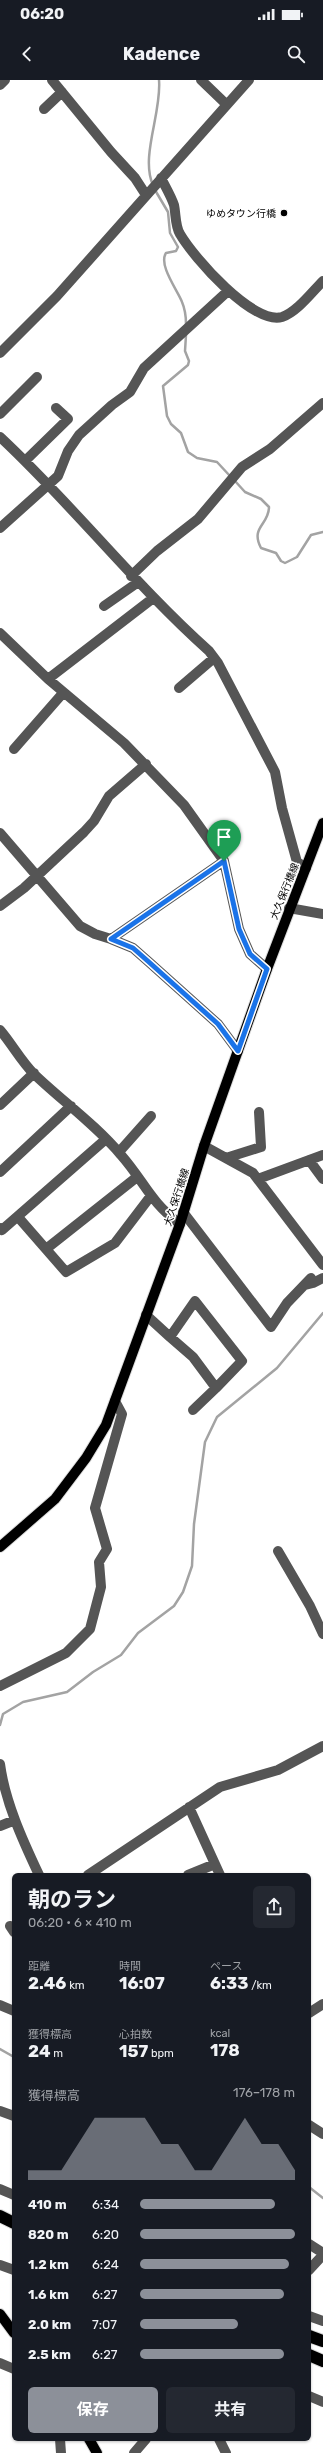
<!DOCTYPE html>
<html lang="ja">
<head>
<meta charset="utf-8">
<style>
	:root { --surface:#171b24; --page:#242831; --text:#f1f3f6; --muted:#9ea1a6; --accent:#8c9099 }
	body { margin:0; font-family:Rubik,"Noto Sans JP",sans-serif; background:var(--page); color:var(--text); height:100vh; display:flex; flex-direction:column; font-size:15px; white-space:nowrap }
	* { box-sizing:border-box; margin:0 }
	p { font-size:13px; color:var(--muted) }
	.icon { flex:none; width:22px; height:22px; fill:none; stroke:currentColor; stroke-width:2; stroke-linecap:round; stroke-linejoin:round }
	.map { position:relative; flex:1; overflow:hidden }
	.drawer { position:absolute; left:12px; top:1793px; width:299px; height:568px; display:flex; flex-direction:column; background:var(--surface); border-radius:6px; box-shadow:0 1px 3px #0004 }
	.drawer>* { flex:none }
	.pin { position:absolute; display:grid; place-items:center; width:34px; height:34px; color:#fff; margin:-41px -17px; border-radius:50% 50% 50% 0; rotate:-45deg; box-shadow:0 0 4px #0007 }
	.pin .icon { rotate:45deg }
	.round { display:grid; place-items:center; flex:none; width:42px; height:42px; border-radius:6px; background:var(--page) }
	.head { display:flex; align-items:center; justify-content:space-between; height:68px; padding:0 16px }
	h1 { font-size:22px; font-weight:700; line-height:30px }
	.metrics { display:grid; grid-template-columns:repeat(3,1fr); gap:6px; height:68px; padding:4px 16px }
	.metrics div { display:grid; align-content:center }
	.metrics b { font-size:17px; font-weight:700 }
	.metrics small { font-size:11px; font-weight:400 }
	.metrics p { font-size:11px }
	.chart { height:112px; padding:8px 16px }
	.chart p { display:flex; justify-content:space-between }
	.chart svg { width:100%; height:72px; margin-top:4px; fill:var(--accent); opacity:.7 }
	.button { display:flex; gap:8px; margin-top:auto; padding:8px 16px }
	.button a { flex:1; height:46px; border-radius:6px; background:var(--accent); color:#fff; font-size:16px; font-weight:700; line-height:46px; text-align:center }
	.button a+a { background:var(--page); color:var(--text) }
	ul { padding:0 16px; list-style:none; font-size:13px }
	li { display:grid; grid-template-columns:64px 48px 1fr; align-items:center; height:30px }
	li i { height:10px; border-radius:5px; background:var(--accent) }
	.status { display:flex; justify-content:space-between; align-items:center; height:28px; padding:0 20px; background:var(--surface); direction:ltr }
	.status svg { height:11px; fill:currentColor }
	header { display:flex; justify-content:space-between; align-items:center; height:52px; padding:0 16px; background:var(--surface); font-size:18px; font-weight:700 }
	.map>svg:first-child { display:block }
</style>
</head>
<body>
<div class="status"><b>06:20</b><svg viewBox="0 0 49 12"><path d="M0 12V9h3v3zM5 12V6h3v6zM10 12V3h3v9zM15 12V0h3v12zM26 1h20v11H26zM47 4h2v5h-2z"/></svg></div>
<header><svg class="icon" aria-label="back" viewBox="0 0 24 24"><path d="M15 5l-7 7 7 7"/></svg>Kadence<svg class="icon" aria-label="search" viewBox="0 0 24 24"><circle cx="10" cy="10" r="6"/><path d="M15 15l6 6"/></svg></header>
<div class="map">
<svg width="323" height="2373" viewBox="0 0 323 2373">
	<rect width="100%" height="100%" fill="#fff"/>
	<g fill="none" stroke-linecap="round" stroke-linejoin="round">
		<path stroke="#a3a3a3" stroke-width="2.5" d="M153 105C140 77 162 32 159 0
			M155 110 168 132 170 153 178 167 176 171 166 173C158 185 178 211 182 222 185 229 186 237 186 244
			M186 255 185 271 189 281 188 285 163 306 167 336 171 344 181 353 188 372 197 378 217 382 230 396
			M235 401 245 412 261 419 269 427C269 445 250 447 261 468L276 473 281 481 285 483 297 477 311 455 323 452
			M0 1645 3 1634 23 1622 67 1612 93 1592 121 1575 138 1553 174 1526 183 1512 192 1486 194 1444 205 1362 217 1337 277 1288 323 1233
			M0 1969 14 1977
			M309 2107 323 2118"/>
		<g stroke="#dbdbdb" stroke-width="12">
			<path id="major" d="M0 1467 55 1419 86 1378 106 1345 180 1144 204 1066 267 889 323 743
				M0 2234 14 2253
				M89 2359 97 2373"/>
		</g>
		<g stroke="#dbdbdb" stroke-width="14">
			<path id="highway" d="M0 2136 14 2143
				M309 2256 323 2261
				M309 2275 323 2281"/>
		</g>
		<path stroke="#555" stroke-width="10" d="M52 0 111 72 135 98 146 115
			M201 0 226 24
			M0 5 5 0
			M44 29 62 12
			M161 98C165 106 171 116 174 125 176 134 175 146 180 154 194 178 253 245 282 237 297 232 312 212 323 201
			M0 273 57 216 249 0
			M0 334 37 297
			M0 357C74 426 134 504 209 571L218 583 275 692 282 728 297 782 306 788
			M25 381 68 339 56 328
			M0 448 58 396 68 371 79 355 112 325 130 312 144 288 228 211
			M131 496 157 471 198 439 242 387 270 369 323 323
			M104 526 137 503
			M0 553 48 599 124 663 184 725 224 781 239 849 250 874 267 889
			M48 599 152 519
			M179 608 214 578
			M14 669 63 613
			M0 753 80 846 95 854 111 859 224 781
			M0 826 24 808 84 752 94 741 109 716 146 684
			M289 828 323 834
			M111 859 133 868 150 883 218 944 238 971
			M0 950C12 964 21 981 34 994 62 1021 95 1044 121 1075 144 1101 150 1122 180 1144
			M0 1025 34 993
			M204 1066 253 1093 323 1185
			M119 1072 151 1036
			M226 1078 261 1067 259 1032
			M309 1080 323 1099
			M0 1092 71 1026
			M258 1099 323 1075
			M183 1132 271 1247 287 1223 311 1198
			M18 1137 66 1192 115 1163 150 1117
			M0 1148 2 1150 106 1059
			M46 1169 137 1097
			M305 1205 313 1203 323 1198
			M146 1235 170 1257 195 1221 242 1281 216 1308 193 1277 170 1257
			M193 1330 216 1308
			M278 1471 310 1526 323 1554
			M0 1606 66 1573 90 1549 101 1507 99 1482 107 1469 95 1428 122 1334 115 1321
			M0 1684C5 1722 23 1761 39 1795
			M189 1727 220 1795
			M0 1746 15 1740
			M88 1795 220 1707 278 1690 323 1666
			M188 1795 215 1784
			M10 1846 14 1852
			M0 1925 14 1931
			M309 1933 323 1924
			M0 2031 14 2036
			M309 2045 323 2054
			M0 2109 14 2115
			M309 2164 323 2173
			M0 2185 14 2190
			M309 2190 323 2175
			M309 2236 323 2241
			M0 2283 14 2289
			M309 2316 323 2322
			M60 2359 61 2373
			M219 2359 226 2373
			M134 2373 146 2359"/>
		<use href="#major" stroke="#000" stroke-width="10"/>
		<use href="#highway" stroke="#000" stroke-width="12"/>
	</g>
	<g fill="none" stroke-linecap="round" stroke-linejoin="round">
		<g stroke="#fff" stroke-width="8">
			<path id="route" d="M224 781 239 849 250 874 267 889 238 971 218 944 150 883 133 868 111 859Z"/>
		</g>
		<use href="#route" stroke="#1a73e8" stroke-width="5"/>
	</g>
	<circle fill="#000" stroke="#fff" stroke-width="1.5" cx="284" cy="133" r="4"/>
	<g text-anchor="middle" stroke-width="3" stroke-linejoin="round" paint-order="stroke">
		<g font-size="10" fill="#000" stroke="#fff" text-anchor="end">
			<text x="276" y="137">ゆめタウン行橋</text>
		</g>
		<g font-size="10" fill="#000" stroke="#fff">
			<text transform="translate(284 811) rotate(-68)" y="4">大久保行橋線</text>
			<text transform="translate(176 1117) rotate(-72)" y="4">大久保行橋線</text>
		</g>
	</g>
</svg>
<div class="pin" style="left:224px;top:781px;background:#1e9e55"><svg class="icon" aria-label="arrive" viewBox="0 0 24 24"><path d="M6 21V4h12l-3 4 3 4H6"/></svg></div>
<section class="drawer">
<div class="head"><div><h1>朝のラン</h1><p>06:20 · 6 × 410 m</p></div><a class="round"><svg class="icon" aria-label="share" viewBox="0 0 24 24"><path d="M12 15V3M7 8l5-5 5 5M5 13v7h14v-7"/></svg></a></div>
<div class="metrics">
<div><p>距離</p><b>2.46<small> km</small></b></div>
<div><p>時間</p><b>16:07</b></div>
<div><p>ペース</p><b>6:33<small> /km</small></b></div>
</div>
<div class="metrics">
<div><p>獲得標高</p><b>24<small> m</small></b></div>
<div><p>心拍数</p><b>157<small> bpm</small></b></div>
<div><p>kcal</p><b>178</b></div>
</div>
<div class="chart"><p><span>獲得標高</span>176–178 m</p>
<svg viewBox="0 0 160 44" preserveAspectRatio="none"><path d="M0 44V38L10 38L20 38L30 22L40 6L50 6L60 6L70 6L80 22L90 22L100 38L110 38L120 22L130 6L140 22L150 22L160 38V44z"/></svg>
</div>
<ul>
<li><b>410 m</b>6:34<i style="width:87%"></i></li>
<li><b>820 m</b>6:20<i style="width:100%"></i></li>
<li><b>1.2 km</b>6:24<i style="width:96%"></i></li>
<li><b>1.6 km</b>6:27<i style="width:93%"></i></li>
<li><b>2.0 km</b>7:07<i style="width:63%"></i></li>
<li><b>2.5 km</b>6:27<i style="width:93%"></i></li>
</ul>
<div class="button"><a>保存</a><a>共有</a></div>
</section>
</div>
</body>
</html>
